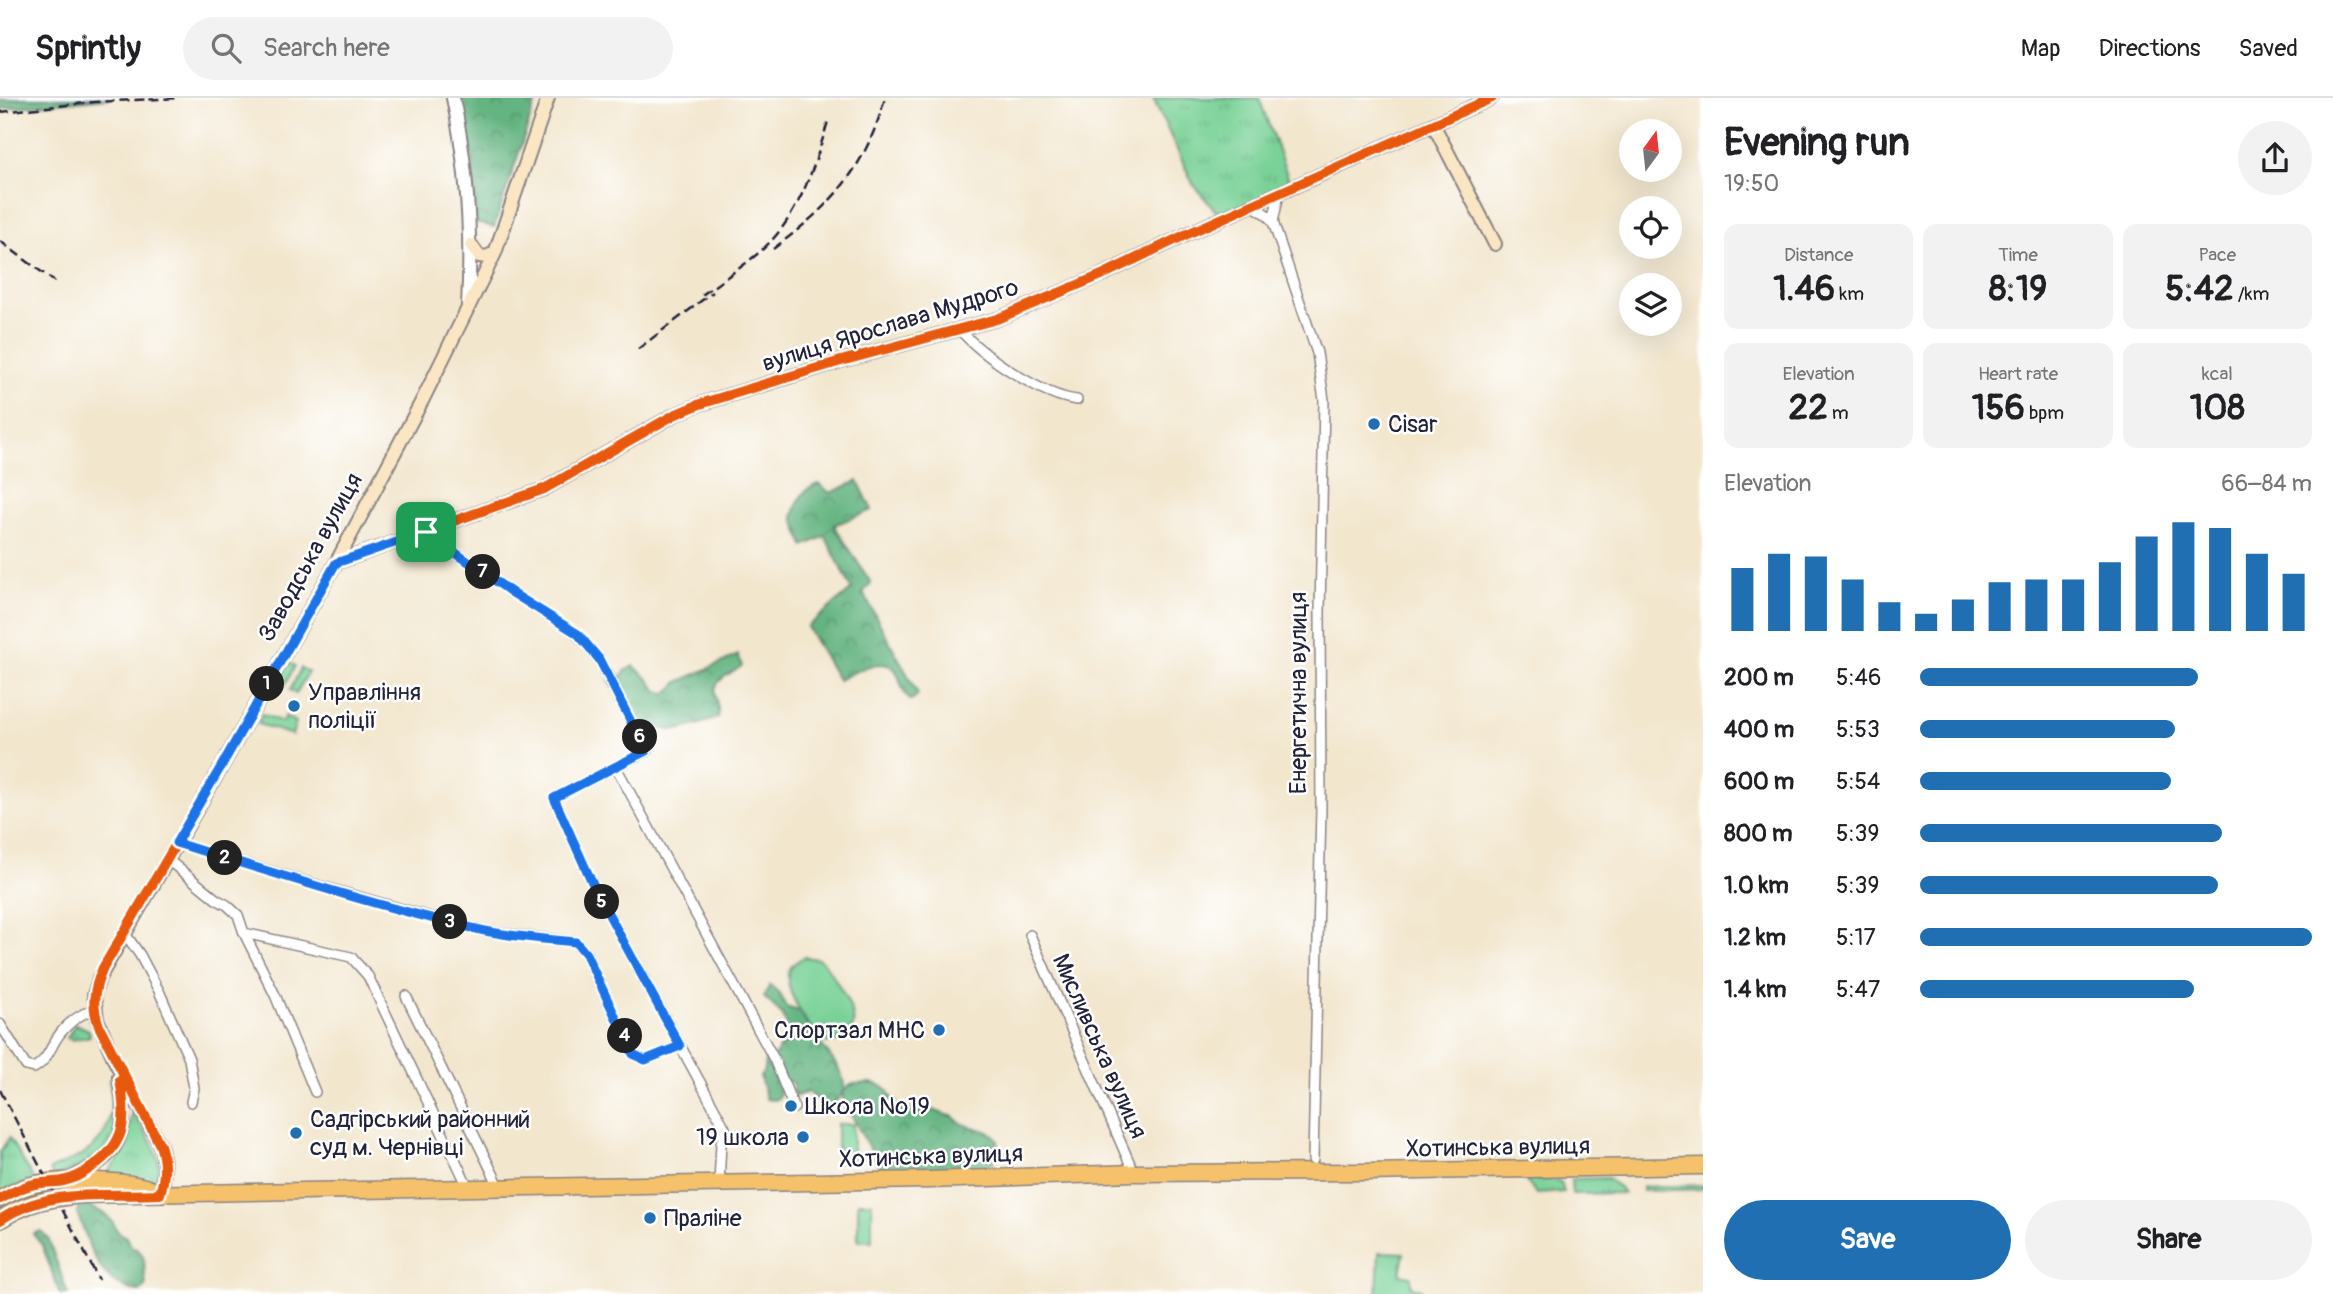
<!DOCTYPE html>
<html lang="en">
<head>
<meta charset="utf-8">
<style>
	:root { --surface:#fff; --page:#f2f2f2; --text:#202124; --muted:#757577; --line:#e0e0e0; --accent:#1f6fb2 }
	body { margin:0; font-family:Pangolin,sans-serif; background:var(--page); color:var(--text); height:100vh; display:flex; flex-direction:column; font-size:26px; white-space:nowrap }
	* { box-sizing:border-box; margin:0 }
	p { font-size:23px; color:var(--muted) }
	.icon { flex:none; width:38px; height:38px; fill:none; stroke:currentColor; stroke-width:2; stroke-linecap:round; stroke-linejoin:round }
	.map { position:relative; flex:1; overflow:hidden }
	.details { display:flex; flex-direction:column; background:var(--surface); width:630px }
	.details>* { flex:none }
	.needle { width:46px; rotate:15deg }
	.tools { position:absolute; left:1619px; top:21px; display:grid; gap:14px }
	.tools a { display:grid; place-items:center; width:63px; height:63px; border-radius:50%; background:var(--surface); box-shadow:0 7px 28px #0002; font-size:35px }
	.pin { position:absolute; display:grid; place-items:center; width:60px; height:60px; color:#fff; margin:-30px; border-radius:14px; box-shadow:0 4px 10px #0006 }
	.km { position:absolute; width:35px; height:35px; margin:-18px; border-radius:50%; background:#222; color:#fff; font-size:19px; line-height:35px; text-align:center }
	.round { display:grid; place-items:center; flex:none; width:74px; height:74px; border-radius:37px; background:var(--page) }
	.overview { display:flex; align-items:center; justify-content:space-between; height:119px; padding:0 21px }
	h1 { font-size:38px; font-weight:700; line-height:52px }
	.figures { display:grid; grid-template-columns:repeat(3,1fr); gap:10px; height:119px; padding:7px 21px }
	.figures div { display:grid; align-content:center; border-radius:14px; background:var(--page); text-align:center }
	.figures b { font-size:35px; font-weight:700 }
	.figures small { font-size:19px; font-weight:400 }
	.figures p { font-size:19px }
	.chart { height:196px; padding:14px 21px }
	.chart p { display:flex; justify-content:space-between }
	.chart svg { width:100%; height:126px; margin-top:7px; stroke:var(--accent); stroke-width:6 }
	.action { display:flex; gap:14px; margin-top:auto; padding:14px 21px }
	.action a { flex:1; height:80px; border-radius:42px; background:var(--accent); color:#fff; font-size:28px; font-weight:700; line-height:80px; text-align:center }
	.action a+a { background:var(--page); color:var(--text) }
	ul { padding:0 21px; list-style:none; font-size:23px }
	li { display:grid; grid-template-columns:112px 84px 1fr; align-items:center; height:52px }
	li i { height:18px; border-radius:9px; background:var(--accent) }
	header { display:flex; align-items:center; gap:42px; box-sizing:border-box; height:98px; padding:0 35px; background:var(--surface); border-bottom:2px solid var(--line) }
	header strong { font-size:33px }
	nav { display:flex; gap:38px; margin-inline-start:auto; font-size:24px }
	.search { width:490px; height:63px; background:var(--page); display:flex; align-items:center; gap:18px; box-sizing:border-box; padding:0 24px; border-radius:38px; color:var(--muted); font-size:26px }
	main { display:flex; flex:1; min-height:0 }
	.map>svg:first-child { display:block }
</style>
</head>
<body>
<header>
<strong>Sprintly</strong>
<div class="search"><svg class="icon" aria-label="search" viewBox="0 0 24 24"><circle cx="10" cy="10" r="6"/><path d="M15 15l6 6"/></svg>Search here</div>
<nav><a>Map</a><a>Directions</a><a>Saved</a></nav>
</header>
<main>
<div class="map">
<svg width="1703" height="1196" viewBox="0 0 1703 1196">
	<defs>
		<pattern id="grass-tufts" width="24" height="20" patternUnits="userSpaceOnUse" patternTransform="scale(1.75)"><rect width="24" height="20" fill="#7ad298"/><path d="M3 7l-1-3M5 7V3M7 7l1-3M15 17l-1-3M17 17v-4M19 17l1-3" fill="none" stroke="#69b484"/></pattern>
		<pattern id="forest-crowns" width="20" height="18" patternUnits="userSpaceOnUse" patternTransform="scale(1.75)"><rect width="20" height="18" fill="#63b480"/><path d="M2 6a3 3 0 1 1 6 0M12 15a3 3 0 1 1 6 0" fill="none" stroke="#51926a"/></pattern>
	</defs>
	<rect width="100%" height="100%" fill="#fff"/>
	<filter id="ink" filterUnits="userSpaceOnUse"><feTurbulence type="fractalNoise" baseFrequency=".0143" numOctaves="2"/><feDisplacementMap in="SourceGraphic" scale="14" xChannelSelector="R" yChannelSelector="G"/><feConvolveMatrix kernelMatrix="1 2 1 2 8 2 1 2 1" color-interpolation-filters="sRGB"/></filter>
	<filter id="wash" filterUnits="userSpaceOnUse"><feTurbulence type="fractalNoise" baseFrequency=".00686" numOctaves="4" result="noise"/><feDisplacementMap in="SourceGraphic" scale="28" xChannelSelector="R" yChannelSelector="G"/><feGaussianBlur stdDeviation="1.57" result="paint"/><feColorMatrix in="noise" values="0 0 0 0 0 0 0 0 0 0 0 0 0 0 0 0 0 1.4 0 .05"/><feComposite in="paint" operator="in"/></filter>
	<g filter="url(#wash)">
		<rect width="100%" height="100%" fill="#f2e6cd"/>
		<path fill="url(#grass-tufts)" stroke="#4e7a6a" stroke-width="2" d="M1153 0H1259L1291 88 1220 118 1193 86Z
			M288 564 295 568 284 589 277 586Z
			M301 570 308 574 296 596 290 592Z
			M262 616 282 624 285 618 296 624 292 637 258 626Z
			M75 926 89 932 90 938 72 942 67 940Z
			M111 981C132 1038 105 1062 53 1079L50 1072C81 1058 108 1049 111 1010 111 1001 112 992 109 983Z
			M132 1014C144 1034 170 1062 154 1084L105 1078 122 1056Z
			M9 1040 34 1081 0 1096V1054Z
			M1608 1080 1624 1095 1572 1096 1571 1081Z
			M1524 1081 1554 1082 1561 1085 1564 1094 1537 1096Z
			M1703 1087V1091L1642 1093V1089Z"/>
		<path fill="url(#forest-crowns)" stroke="#426b5e" stroke-width="2" d="M21 0H109L0 11V2Z
			M460 0H537L494 129 476 125 472 58Z
			M858 383 872 412 834 427 871 485 863 495 918 596 915 600 910 602C903 596 901 586 898 577 888 553 854 575 838 582L807 529 852 491 825 438 804 448 793 419C799 401 800 393 819 386L830 395Z
			M738 557 742 568C732 574 713 582 715 596 716 605 720 610 718 620 697 626 674 639 654 627L635 631 609 581 620 580 626 572 634 568C639 573 644 576 648 581 655 589 656 595 667 595L678 584Z
			M770 887 779 895 786 909 802 914C807 945 878 987 823 1011L821 1004 813 999 808 994 796 998 792 994 794 986 779 979 775 983 780 993 779 1000 773 1002 766 1001 760 978 763 975 766 961 777 956 779 949 793 942 782 916 764 899Z
			M872 985C895 989 887 1003 900 1008 906 1010 911 1010 918 1014 936 1006 937 1018 953 1018 964 1035 1007 1026 997 1055 995 1064 992 1066 984 1072L883 1076 853 1020C843 1012 836 991 854 986 859 985 866 986 872 985Z
			M78 1107C93 1107 113 1118 117 1133L125 1138 132 1149C150 1155 142 1172 146 1186L141 1193C109 1192 92 1161 84 1133 81 1123 76 1118 78 1107Z
			M41 1133 48 1140 68 1196H60L42 1147 33 1136Z"/>
		<path fill="#7ad298" stroke="#4e7a6a" stroke-width="2" d="M804 859 818 861 824 865C833 877 851 905 853 919 856 936 840 946 825 944 812 938 788 896 788 881 787 870 795 864 804 859Z
			M837 1026H853V1061H837Z
			M858 1104H872V1143H858Z
			M1379 1154 1404 1155 1400 1176 1411 1178V1189L1421 1191 1420 1196H1377Z"/>
	</g>
	<g filter="url(#ink)">
		<g fill="none" stroke-linecap="round" stroke-linejoin="round">
			<g stroke="#8a8484" stroke-width="12">
				<path id="minor" d="M1252 107 1267 117 1273 124 1317 255 1324 302 1320 515 1321 710 1313 1062
					M1273 124 1279 96
					M960 232C983 258 1042 298 1077 302
					M426 434 514 496 577 536 599 561 647 653 554 700 595 791 725 1030 721 1045 719 1086
					M616 669 774 961 794 1010
					M176 745 320 788 459 827 489 834 576 844 586 856 633 956 645 962 680 948
					M167 761 216 801 227 807 238 817 244 835 275 897 315 994
					M124 834 140 857 159 893 189 961 194 990 191 1004
					M244 835 351 859 368 878 469 1091
					M1030 837 1134 1075
					M406 898 500 1090
					M0 926 26 968 34 970C45 964 49 954 55 943 64 928 78 917 94 911"/>
			</g>
			<g stroke="#8a8484" stroke-width="16">
				<path id="tertiary" d="M453 0C468 71 472 136 468 208"/>
			</g>
			<g stroke="#8a8484" stroke-width="16">
				<path id="secondary" d="M1433 26 1495 146
					M471 147 479 158 486 159 495 155
					M336 465 544 391 674 317 700 306 841 263 997 221 1104 176 1185 137 1492 0
					M69 1081C122 1058 130 1034 119 979
					M160 1096C165 1079 166 1065 160 1047L116 965 97 921 94 897 99 880 222 668 336 465 423 301 495 155 548 0"/>
			</g>
			<g stroke="#8a8484" stroke-width="19">
				<path id="trunk" d="M0 1101C11 1095 23 1088 35 1086 59 1081 139 1080 158 1095
					M0 1122C28 1103 49 1101 82 1097L929 1082 1134 1075 1365 1074 1703 1068"/>
			</g>
			<use href="#minor" stroke="#fff" stroke-width="9"/>
			<use href="#tertiary" stroke="#fff" stroke-width="12"/>
			<use href="#secondary" stroke="#fbe6c4" stroke-width="12"/>
			<use href="#trunk" stroke="#f5c16b" stroke-width="16"/>
			<path stroke="#22223b" stroke-width="2.5" stroke-dasharray="10 5" stroke-linecap="butt" d="M0 14 95 4 178 0
				M0 143 55 184
				M773 151C832 107 865 72 885 0
				M702 197C722 182 744 168 763 151 800 117 815 67 829 20
				M638 251 713 194
				M0 992 99 1182"/>
			<g stroke="#fff" stroke-width="15">
				<path id="cycleway" d="M0 1101C11 1095 23 1088 35 1086 44 1084 54 1085 63 1083 73 1081 84 1075 92 1069 127 1045 127 1020 120 982
					M0 1122C49 1089 103 1099 160 1096 165 1079 166 1065 160 1047L99 928C91 907 94 890 103 870L222 668 336 465 544 391 674 317 700 306 841 263 997 221 1104 176 1185 137 1492 0"/>
			</g>
			<use href="#cycleway" stroke="#e8590c" stroke-width="10"/>
		</g>
	</g>
	<g fill="none" stroke-linecap="round" stroke-linejoin="round" filter="url(#ink)">
		<g stroke="#fff" stroke-width="14">
			<path id="route" d="M426 434 514 496 578 536 599 561 646 653 554 700 595 791 680 948 645 962 633 956 586 856 576 844C546 841 515 839 485 833 381 810 278 776 176 745L222 667 336 465Z"/>
		</g>
		<use href="#route" stroke="#1a73e8" stroke-width="9"/>
	</g>
	<g fill="#1f6fb2" stroke="#fff" stroke-width="2.5">
		<circle cx="1374" cy="326" r="7"/>
		<circle cx="294" cy="608" r="7"/>
		<circle cx="939" cy="932" r="7"/>
		<circle cx="791" cy="1008" r="7"/>
		<circle cx="296" cy="1035" r="7"/>
		<circle cx="803" cy="1039" r="7"/>
		<circle cx="650" cy="1120" r="7"/>
	</g>
	<g text-anchor="middle" stroke-width="5" stroke-linejoin="round" paint-order="stroke">
		<g font-size="24" fill="#22223b" stroke="#fff">
			<text transform="translate(890 227) rotate(-17)" y="8">вулиця Ярослава Мудрого</text>
			<text transform="translate(310 459) rotate(-61)" y="8">Заводська вулиця</text>
			<text transform="translate(1298 595) rotate(-90)" y="8">Енергетична вулиця</text>
			<text transform="translate(1100 948) rotate(66)" y="8">Мисливська вулиця</text>
			<text transform="translate(1498 1049) rotate(-1)" y="8">Хотинська вулиця</text>
			<text transform="translate(931 1058) rotate(-2)" y="8">Хотинська вулиця</text>
		</g>
		<g font-size="24" fill="#22223b" stroke="#fff" text-anchor="start">
			<text x="1388" y="334">Cisar</text>
			<text x="308" y="602">Управління<tspan x="308" dy="28">поліції</tspan></text>
			<text x="925" y="940" text-anchor="end">Спортзал МНС</text>
			<text x="805" y="1016">Школа №19</text>
			<text x="310" y="1029">Садгірський районний<tspan x="310" dy="28">суд м. Чернівці</tspan></text>
			<text x="789" y="1047" text-anchor="end">19 школа</text>
			<text x="664" y="1128">Праліне</text>
		</g>
	</g>
</svg>
<div class="tools">
<a><svg class="needle" viewBox="-14 -14 28 28"><path d="M0-13l5 13h-10z" fill="#e53935"/><path d="M0 13l5-13h-10z" fill="#757577"/></svg></a>
<a><svg class="icon" aria-label="locate" viewBox="0 0 24 24"><circle cx="12" cy="12" r="6"/><path d="M12 2v4M12 18v4M2 12h4M18 12h4"/></svg></a>
<a><svg class="icon" aria-label="layers" viewBox="0 0 24 24"><path d="M12 4l9 5-9 5-9-5zM3 14l9 5 9-5"/></svg></a>
</div>
<div class="pin" style="left:426px;top:434px;background:#1e9e55"><svg class="icon" aria-label="arrive" viewBox="0 0 24 24"><path d="M6 21V4h12l-3 4 3 4H6"/></svg></div>
<b class="km" style="left:267px;top:586px">1</b>
<b class="km" style="left:225px;top:760px">2</b>
<b class="km" style="left:450px;top:824px">3</b>
<b class="km" style="left:625px;top:938px">4</b>
<b class="km" style="left:602px;top:804px">5</b>
<b class="km" style="left:640px;top:639px">6</b>
<b class="km" style="left:483px;top:474px">7</b>
</div>
<section class="details">
<div class="overview"><div><h1>Evening run</h1><p>19:50</p></div><a class="round"><svg class="icon" aria-label="share" viewBox="0 0 24 24"><path d="M12 15V3M7 8l5-5 5 5M5 13v7h14v-7"/></svg></a></div>
<div class="figures">
<div><p>Distance</p><b>1.46<small> km</small></b></div>
<div><p>Time</p><b>8:19</b></div>
<div><p>Pace</p><b>5:42<small> /km</small></b></div>
</div>
<div class="figures">
<div><p>Elevation</p><b>22<small> m</small></b></div>
<div><p>Heart rate</p><b>156<small> bpm</small></b></div>
<div><p>kcal</p><b>108</b></div>
</div>
<div class="chart"><p><span>Elevation</span>66–84 m</p>
<svg viewBox="0 0 160 44" preserveAspectRatio="none"><path d="M5 44V22M15 44V17M25 44V18M35 44V26M45 44V34M55 44V38M65 44V33M75 44V27M85 44V26M95 44V26M105 44V20M115 44V11M125 44V6M135 44V8M145 44V17M155 44V24"/></svg>
</div>
<ul>
<li><b>200 m</b>5:46<i style="width:71%"></i></li>
<li><b>400 m</b>5:53<i style="width:65%"></i></li>
<li><b>600 m</b>5:54<i style="width:64%"></i></li>
<li><b>800 m</b>5:39<i style="width:77%"></i></li>
<li><b>1.0 km</b>5:39<i style="width:76%"></i></li>
<li><b>1.2 km</b>5:17<i style="width:100%"></i></li>
<li><b>1.4 km</b>5:47<i style="width:70%"></i></li>
</ul>
<div class="action"><a>Save</a><a>Share</a></div>
</section>
</main>
</body>
</html>
